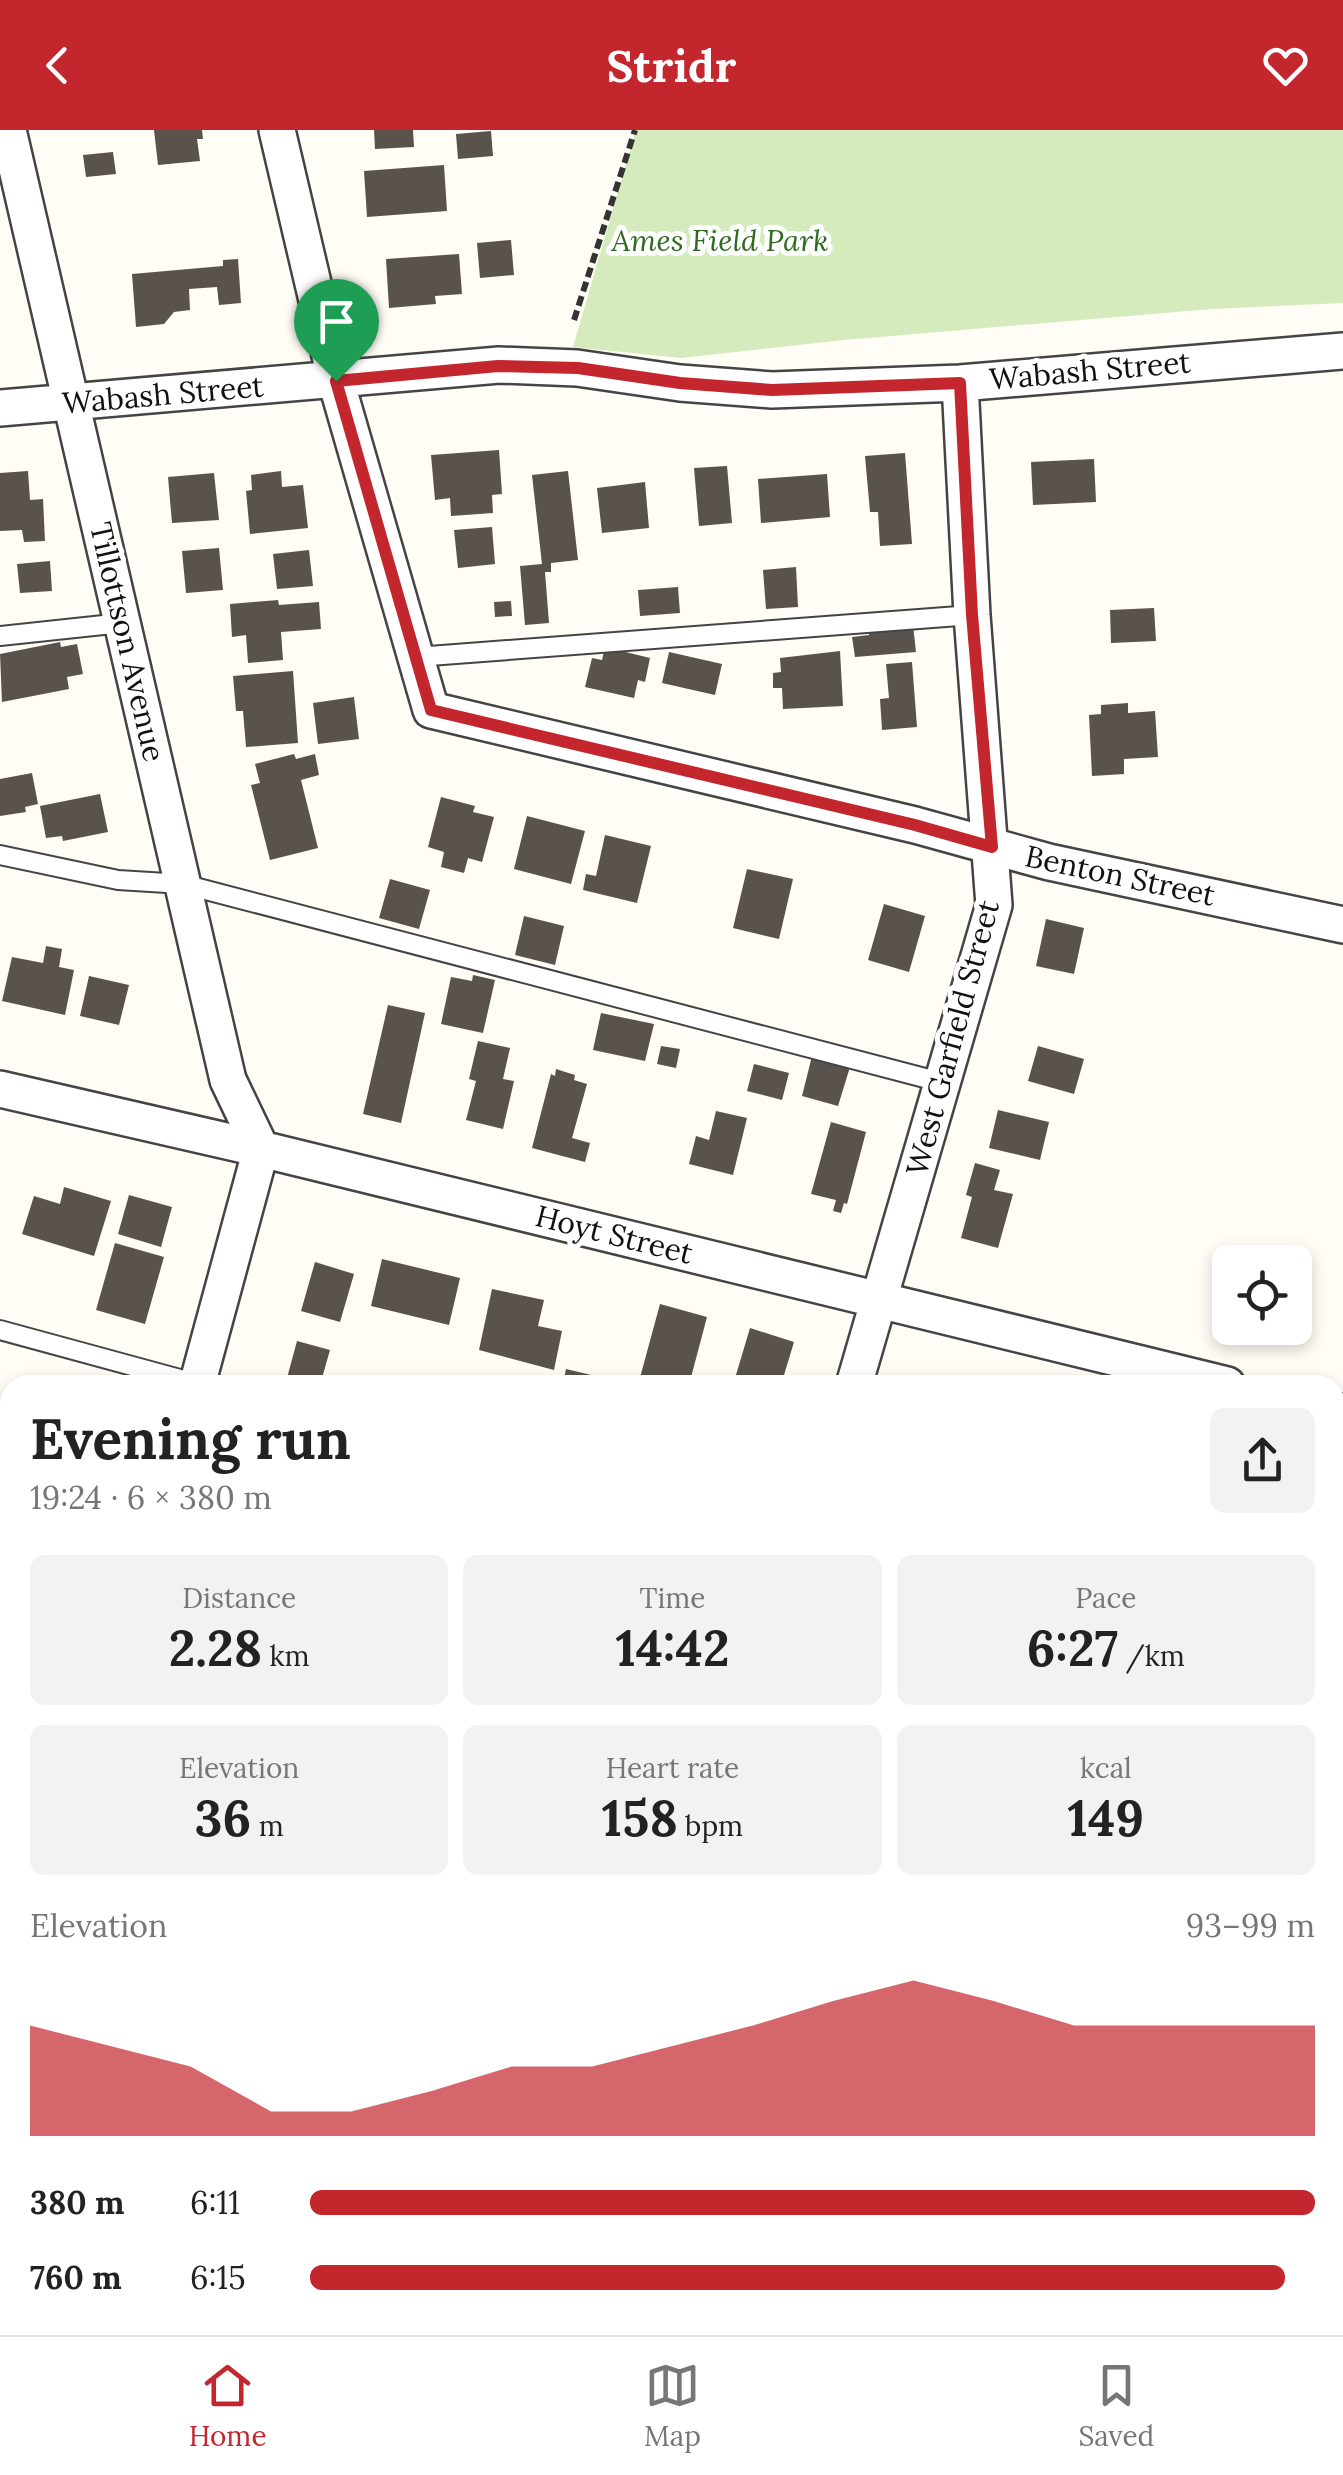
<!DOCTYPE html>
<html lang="en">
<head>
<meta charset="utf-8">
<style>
	:root { --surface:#fff; --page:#f2f2f2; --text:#222; --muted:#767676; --line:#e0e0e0; --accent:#c4262e }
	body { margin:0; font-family:Lora,serif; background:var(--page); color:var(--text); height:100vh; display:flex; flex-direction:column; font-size:38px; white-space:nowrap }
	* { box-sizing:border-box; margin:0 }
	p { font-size:32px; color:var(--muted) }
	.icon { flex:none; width:55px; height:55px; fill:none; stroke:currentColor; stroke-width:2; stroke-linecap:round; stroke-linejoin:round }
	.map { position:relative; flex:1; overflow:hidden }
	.sheet { position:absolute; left:0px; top:1245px; width:1345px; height:960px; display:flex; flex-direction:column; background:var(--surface); border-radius:30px 30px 0 0; box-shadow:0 5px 15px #0003 }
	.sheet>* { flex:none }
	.tools { position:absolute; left:1212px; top:1115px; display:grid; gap:20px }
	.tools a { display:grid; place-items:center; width:100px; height:100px; border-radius:15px; background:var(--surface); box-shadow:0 5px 15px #0003; font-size:50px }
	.pin { position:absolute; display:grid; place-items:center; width:85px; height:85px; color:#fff; margin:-102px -42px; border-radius:50% 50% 50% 0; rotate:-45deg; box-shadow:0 0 10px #0007 }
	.pin .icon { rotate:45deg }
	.round { display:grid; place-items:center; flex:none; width:105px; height:105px; border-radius:15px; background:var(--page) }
	.summary { display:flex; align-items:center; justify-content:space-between; height:170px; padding:0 30px }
	h1 { font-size:55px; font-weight:800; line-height:75px }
	.metrics { display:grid; grid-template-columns:repeat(3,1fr); gap:15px; height:170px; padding:10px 30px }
	.metrics div { display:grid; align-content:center; border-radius:15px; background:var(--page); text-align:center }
	.metrics b { font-size:50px; font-weight:800 }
	.metrics small { font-size:28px; font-weight:400 }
	.metrics p { font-size:28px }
	.chart { height:280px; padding:20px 30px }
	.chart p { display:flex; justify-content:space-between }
	.chart svg { width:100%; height:180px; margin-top:10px; fill:var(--accent); opacity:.7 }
	ul { padding:0 30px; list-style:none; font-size:32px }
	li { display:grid; grid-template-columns:160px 120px 1fr; align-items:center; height:75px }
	li i { height:25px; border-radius:12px; background:var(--accent) }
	header { display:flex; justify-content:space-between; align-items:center; height:130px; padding:0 30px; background:var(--accent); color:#fff; font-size:45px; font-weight:800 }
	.dock { display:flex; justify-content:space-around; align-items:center; height:140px; border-top:2px solid var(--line); background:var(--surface); font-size:28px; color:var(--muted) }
	.dock a { display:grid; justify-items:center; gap:5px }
	.dock .active { color:var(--accent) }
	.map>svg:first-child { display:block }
</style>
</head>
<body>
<header><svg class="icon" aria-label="back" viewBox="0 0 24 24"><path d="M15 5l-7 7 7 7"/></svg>Stridr<svg class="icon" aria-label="heart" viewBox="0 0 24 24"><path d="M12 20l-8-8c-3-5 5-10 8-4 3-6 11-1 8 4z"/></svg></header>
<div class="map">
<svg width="1343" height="2205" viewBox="0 0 1343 2205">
	<rect width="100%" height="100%" fill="#fffdf5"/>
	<path fill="#d5ebbd" d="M636 0H1343V173L1212 179 844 210 681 228 573 217Z
		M1343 1825V2205H1232L1234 2195H1335V1847Z"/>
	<path fill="#5a524d" d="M154 0H202L203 9H197L200 31 158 35Z
		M374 0H413L414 17 375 19Z
		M491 1 493 26 458 29 456 4Z
		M113 22 116 44 86 47 83 25Z
		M444 35 447 81 367 87 364 41Z
		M511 110 514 145 480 148 477 113Z
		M459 124 462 164 435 166 436 174 389 178 386 129Z
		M238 129 241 173 219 175 217 157 189 159 190 180 174 182 164 194 136 197 132 144 223 136V130Z
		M499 320 502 364 492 365 493 383 451 386 450 368 435 370 431 325Z
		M905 323 912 414 880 416 878 382H870L865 326Z
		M1094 329 1096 372 1033 375 1031 332Z
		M727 336 732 393 699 396 694 338Z
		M28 341 30 370 43 369 45 411 24 412 22 400 0 401V343Z
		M281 341 282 357 303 355 308 398 250 404 246 361 252 360 251 345Z
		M568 341 578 430 551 433V442H545L549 493 525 495 520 436 542 434 532 345Z
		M214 343 219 390 172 393 168 347Z
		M827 344 830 387 761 393 758 349Z
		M645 352 649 398 602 403 597 358Z
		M492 397 495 434 458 438 454 400Z
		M219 418 223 460 186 463 182 421Z
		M309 420 313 456 277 459 273 424Z
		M50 431 52 461 20 463 17 434Z
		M796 437 798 477 766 479 763 440Z
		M678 457 680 483 640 486 638 460Z
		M278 470 279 475 319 472 321 499 281 502 283 530 248 533 246 505 232 507 230 474Z
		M511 471 512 486 495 487 494 472Z
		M1154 478 1156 511 1111 513 1110 480Z
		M913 495 916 522 855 527 852 507 869 505V500Z
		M60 512 61 517 77 514 83 544 67 547 69 559 2 572 0 524Z
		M605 517 650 528 645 552 638 550 634 568 585 557 592 528 602 530Z
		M840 521 843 576 783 579 782 558H773V543L781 542 780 528Z
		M669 522 722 534 715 565 662 553Z
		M912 532 917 597 882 600 880 569 889 568 886 534Z
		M293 541 298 613 246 617 243 581H236L233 546Z
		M354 567 359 609 318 614 313 573Z
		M1128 573V583L1155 581 1158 627 1124 629V644L1092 646 1089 585 1101 584V575Z
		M294 624 296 629 315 624 319 645 301 650 318 718 270 730 251 655 260 653 255 634Z
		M32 643 38 674 25 677 26 682 0 686V649Z
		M100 664 108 702 63 711 62 706 46 708 40 676Z
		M441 667 475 676 473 682 494 687 482 732 468 728 464 743 441 737 444 722 428 717Z
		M527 686 585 701 571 754 514 739Z
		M605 705 651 716 637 773 583 760 586 744 596 746Z
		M747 739 793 749 779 809 733 798Z
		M390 749 430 760 419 799 379 788Z
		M884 774 925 786 909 842 868 830Z
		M524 786 564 796 555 835 515 825Z
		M1046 789 1084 798 1074 844 1036 836Z
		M46 816 62 819 59 837 74 840 65 885 2 871 12 827 43 833Z
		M473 845 495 850 483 903 441 894 451 847 472 851Z
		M89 846 129 855 119 895 80 886Z
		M388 875 425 883 401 993 363 984Z
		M601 883 654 894 645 931 593 920Z
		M478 911 510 918 503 949 514 951 503 999 466 990 476 951 469 949Z
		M661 916 680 919 676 938 657 934Z
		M1038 916 1084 929 1074 964 1028 951Z
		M812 926 850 937 838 976 802 966Z
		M754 934 789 943 782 970 747 961Z
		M556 939 575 945 574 950 587 954 572 1008 590 1013 585 1032 532 1018 551 944 555 946Z
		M998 980 1049 992 1040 1030 989 1018Z
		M716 981 747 988 733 1045 689 1034 696 1006 709 1010Z
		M831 992 866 1002 847 1074 844 1073 841 1083 833 1081 836 1070 811 1064Z
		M975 1033 1000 1040 994 1060 1013 1064 998 1118 961 1108 972 1067 966 1065Z
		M64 1057 111 1071 94 1126 22 1104 34 1066 60 1074Z
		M129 1065 172 1077 161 1117 118 1104Z
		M115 1113 164 1127 145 1194 96 1180Z
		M382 1129 460 1148 449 1195 371 1176Z
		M315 1132 354 1144 340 1192 301 1181Z
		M492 1159 544 1170 538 1196 562 1201 554 1240 479 1220Z
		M660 1174 707 1187 689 1255H638Z
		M750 1198 794 1212 781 1255H733Z
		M297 1211 330 1220 320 1255 287 1248Z
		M566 1239 604 1248 602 1255H563Z
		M4 1265 10 1267V1331L0 1329V1279Z
		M1 2110 10 2112V2138L0 2135Z
		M670 2195H720L717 2205H667Z
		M814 2195H855L852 2205H812Z
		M905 2195 943 2204V2205H902Z"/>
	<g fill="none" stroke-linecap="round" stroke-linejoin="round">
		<g stroke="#444" stroke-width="22">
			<path id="service" d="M0 506 122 493
				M416 527 972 485
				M0 725 118 750 183 754 944 953
				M0 1200 202 1255
				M0 1679 10 1682
				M0 2160 10 2162
				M146 2195 187 2205"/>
		</g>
		<g stroke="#444" stroke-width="40">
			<path id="minor" d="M8 0 228 950 261 1019 197 1255
				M277 0 336 251 431 580 915 695 1049 732 1343 795
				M0 278 499 235 577 238 680 253 772 260 960 253 1343 221
				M0 959 261 1019 1227 1255
				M854 1255 994 775 972 485 960 253
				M1335 1281 1343 1283
				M0 1439 10 1441
				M1335 1772 1343 1744
				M10 1891 0 1923 10 1926
				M1112 2195 1151 2205
				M569 2205 572 2195
				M1203 2205 1206 2195"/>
		</g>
		<path stroke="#333" stroke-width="6" stroke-dasharray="10 5" stroke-linecap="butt" d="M574 190 635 0"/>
		<use href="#service" stroke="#fff" stroke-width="18"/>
		<use href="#minor" stroke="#fff" stroke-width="35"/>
	</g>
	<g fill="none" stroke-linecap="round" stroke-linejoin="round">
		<g stroke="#fff" stroke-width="20">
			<path id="route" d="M498 236 578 238 680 253 772 260 960 253 972 485 992 717 915 695 431 580 336 251Z"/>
		</g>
		<use href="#route" stroke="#c4262e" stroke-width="12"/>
	</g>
	<g text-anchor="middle" stroke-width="10" stroke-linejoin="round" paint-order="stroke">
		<g font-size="30" font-style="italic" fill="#2f6b1f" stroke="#fff">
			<text x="720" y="121">Ames Field Park</text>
		</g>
		<g font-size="30" fill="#111" stroke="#fff">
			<text transform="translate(1090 241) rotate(-5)" y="10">Wabash Street</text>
			<text transform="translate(163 265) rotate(-5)" y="10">Wabash Street</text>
			<text transform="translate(127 512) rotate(77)" y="10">Tillottson Avenue</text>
			<text transform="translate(1120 746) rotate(12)" y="10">Benton Street</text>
			<text transform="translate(953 908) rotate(-75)" y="10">West Garfield Street</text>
			<text transform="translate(614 1105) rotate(14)" y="10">Hoyt Street</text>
		</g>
	</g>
</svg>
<div class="tools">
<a><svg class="icon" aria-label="locate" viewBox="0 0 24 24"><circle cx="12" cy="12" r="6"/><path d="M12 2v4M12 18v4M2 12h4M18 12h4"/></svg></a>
</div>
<div class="pin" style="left:336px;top:251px;background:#1e9e55"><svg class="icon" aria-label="arrive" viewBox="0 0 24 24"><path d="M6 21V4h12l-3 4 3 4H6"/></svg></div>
<section class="sheet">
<div class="summary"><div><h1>Evening run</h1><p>19:24 · 6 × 380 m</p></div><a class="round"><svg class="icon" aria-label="share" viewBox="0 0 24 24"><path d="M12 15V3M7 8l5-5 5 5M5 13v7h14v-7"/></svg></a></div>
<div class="metrics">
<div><p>Distance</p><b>2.28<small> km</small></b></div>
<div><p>Time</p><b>14:42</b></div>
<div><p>Pace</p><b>6:27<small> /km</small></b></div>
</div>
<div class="metrics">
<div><p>Elevation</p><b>36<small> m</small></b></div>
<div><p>Heart rate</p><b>158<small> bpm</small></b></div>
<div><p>kcal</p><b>149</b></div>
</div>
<div class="chart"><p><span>Elevation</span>93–99 m</p>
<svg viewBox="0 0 160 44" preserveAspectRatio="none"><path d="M0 44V17L10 22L20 27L30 38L40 38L50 33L60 27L70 27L80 22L90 17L100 11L110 6L120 11L130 17L140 17L150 17L160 17V44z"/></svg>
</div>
<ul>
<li><b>380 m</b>6:11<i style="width:100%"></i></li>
<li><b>760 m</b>6:15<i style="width:97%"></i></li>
</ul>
</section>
</div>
<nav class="dock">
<a class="active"><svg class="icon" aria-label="home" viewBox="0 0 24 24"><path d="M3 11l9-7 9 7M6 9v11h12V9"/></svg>Home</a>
<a><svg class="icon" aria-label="map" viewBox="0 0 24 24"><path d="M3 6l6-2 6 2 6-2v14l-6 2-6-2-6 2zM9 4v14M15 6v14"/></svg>Map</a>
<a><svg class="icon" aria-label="saved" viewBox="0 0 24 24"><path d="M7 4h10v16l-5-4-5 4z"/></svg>Saved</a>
</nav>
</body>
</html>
